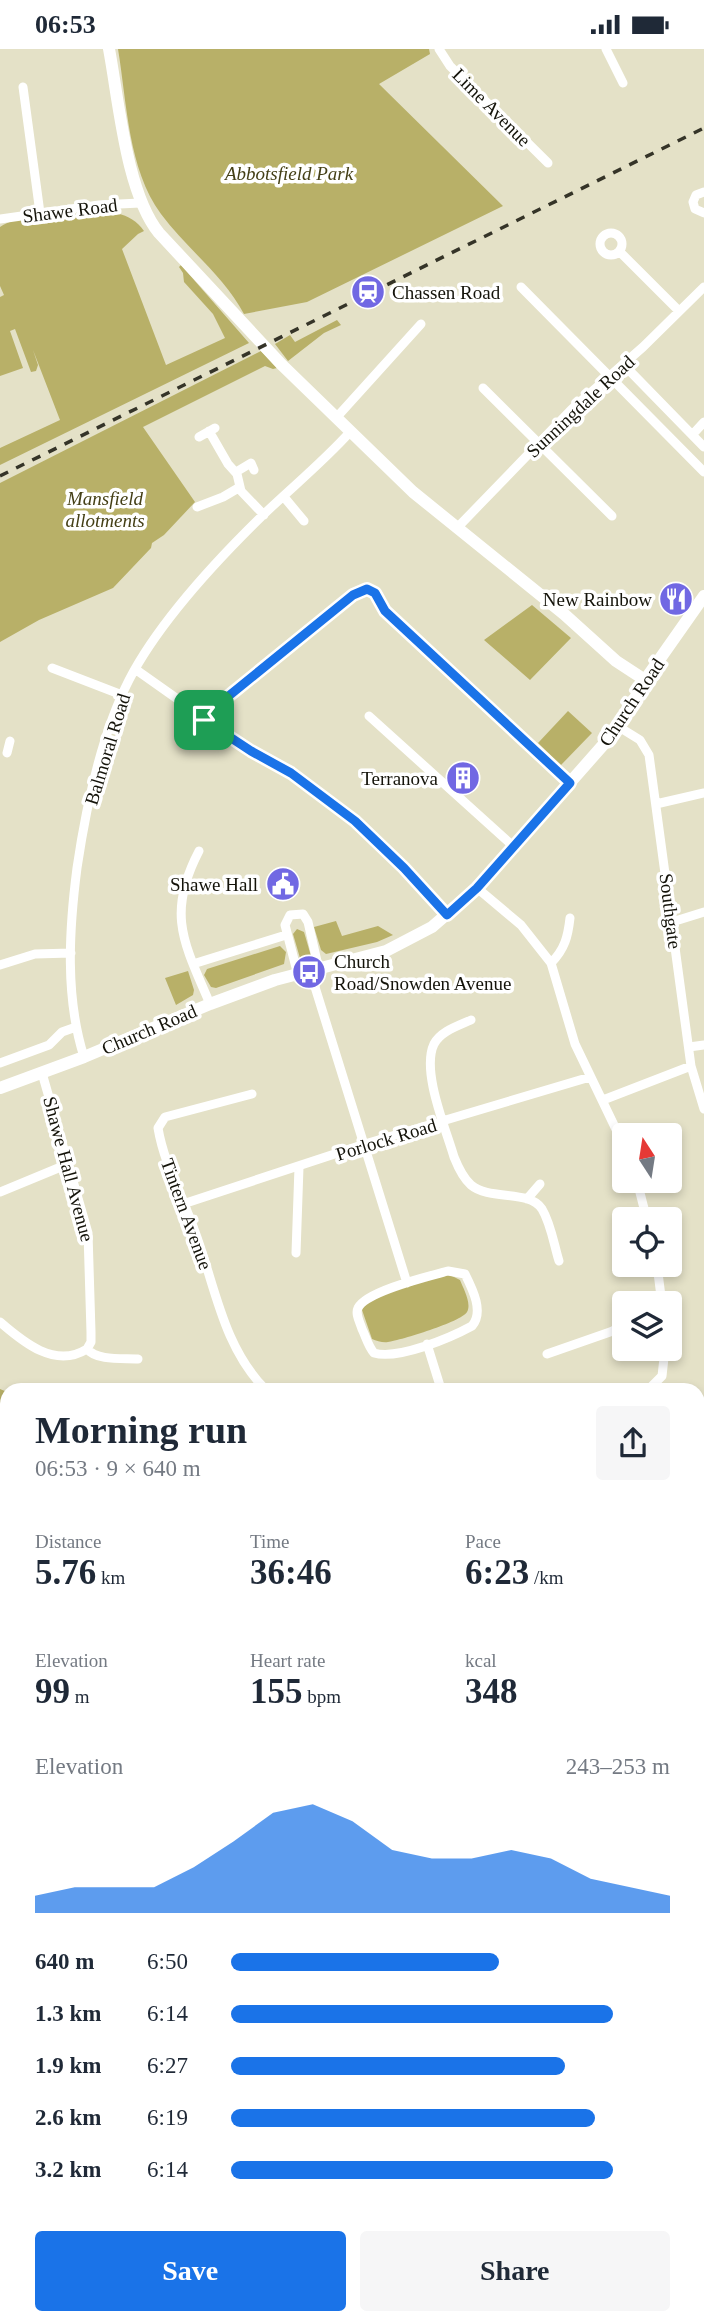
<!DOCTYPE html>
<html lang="en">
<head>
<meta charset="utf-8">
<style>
	:root { --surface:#fff; --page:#f6f6f7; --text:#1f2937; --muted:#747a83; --accent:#1a73e8 }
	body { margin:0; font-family:"Times New Roman",serif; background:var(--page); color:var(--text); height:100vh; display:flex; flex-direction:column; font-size:26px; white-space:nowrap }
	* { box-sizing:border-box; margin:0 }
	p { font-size:23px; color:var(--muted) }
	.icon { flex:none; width:38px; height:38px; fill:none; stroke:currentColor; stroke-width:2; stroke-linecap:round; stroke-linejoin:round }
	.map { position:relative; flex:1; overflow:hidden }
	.drawer { position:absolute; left:0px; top:1334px; width:705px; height:942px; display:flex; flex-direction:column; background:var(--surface); border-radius:21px 21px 0 0; box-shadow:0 4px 10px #0003 }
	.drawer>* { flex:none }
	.needle { width:46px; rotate:348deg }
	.buttons { position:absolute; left:612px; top:1074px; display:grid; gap:14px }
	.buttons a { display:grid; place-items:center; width:70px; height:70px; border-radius:7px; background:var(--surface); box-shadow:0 4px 10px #0003; font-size:35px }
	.pin { position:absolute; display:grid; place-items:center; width:60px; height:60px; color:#fff; margin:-30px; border-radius:14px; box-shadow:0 4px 10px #0006 }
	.round { display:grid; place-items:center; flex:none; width:74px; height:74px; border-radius:7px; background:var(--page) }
	.head { display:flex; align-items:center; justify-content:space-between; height:119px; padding:0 35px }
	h1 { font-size:38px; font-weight:700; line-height:52px }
	.metrics { display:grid; grid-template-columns:repeat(3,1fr); gap:10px; height:119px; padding:7px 35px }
	.metrics div { display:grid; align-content:center }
	.metrics b { font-size:35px; font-weight:700 }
	.metrics small { font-size:19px; font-weight:400 }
	.metrics p { font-size:19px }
	.chart { height:196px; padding:14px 35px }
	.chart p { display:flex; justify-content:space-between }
	.chart svg { width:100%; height:126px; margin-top:7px; fill:var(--accent); opacity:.7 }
	.button { display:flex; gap:14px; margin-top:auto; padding:14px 35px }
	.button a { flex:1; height:80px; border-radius:7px; background:var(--accent); color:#fff; font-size:28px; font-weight:700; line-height:80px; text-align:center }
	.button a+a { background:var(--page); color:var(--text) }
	ul { padding:0 35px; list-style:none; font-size:23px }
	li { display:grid; grid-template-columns:112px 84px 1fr; align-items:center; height:52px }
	li i { height:18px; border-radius:9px; background:var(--accent) }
	.status { display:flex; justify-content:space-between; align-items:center; height:49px; padding:0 35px; background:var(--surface); direction:ltr }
	.status svg { height:19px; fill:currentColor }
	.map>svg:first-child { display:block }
</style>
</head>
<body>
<div class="status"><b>06:53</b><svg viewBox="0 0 49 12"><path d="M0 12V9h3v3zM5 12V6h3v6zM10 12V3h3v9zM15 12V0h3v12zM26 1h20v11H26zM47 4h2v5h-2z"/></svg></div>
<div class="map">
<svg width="704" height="2275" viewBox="0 0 704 2275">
	<rect width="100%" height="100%" fill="#e4e1c7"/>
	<path fill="#b8b068" d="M118 0H429L430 5 379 35 503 157 307 253 244 265C224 227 187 200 161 165 128 120 127 54 118 0Z
		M84 161C106 162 131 162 144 182L138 185 122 200 166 316 225 289 213 265 184 233 183 224 179 218 181 216 249 294 0 416V399L60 371 33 301 38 316 36 322 31 323 15 280 10 282 23 319 0 327V248L4 246 0 237V178C18 165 61 165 84 161Z
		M337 271 341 276 324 284 288 312 275 295 290 286 295 293Z
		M261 302 277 319 273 320 265 317 143 378 195 453 164 486 152 494 151 499 113 539 39 571 0 593V434Z
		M532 556 571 589 530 631 484 591Z
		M568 662 592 684 561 716 538 694Z
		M336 872 342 887 378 877 393 886 377 893 326 905 321 901 314 878Z
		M297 880 304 883 311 907 300 909 293 885Z
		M280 897 286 903 284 915 216 939 211 938 204 926 207 920Z
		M188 922 194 941 193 946 176 956 165 929Z
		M448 1225 460 1231C463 1239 472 1254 467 1263 461 1273 401 1291 388 1293 383 1294 377 1292 372 1290L361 1258 370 1249Z
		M0 1340 7 1343V1937L0 1944Z
		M698 1692H704V1728L698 1727Z
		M698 1762H704V2275H0V2200L7 2202V2268H698Z
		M0 2055 7 2069V2153H0Z"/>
	<path fill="#ccc05f" d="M698 1727 704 1728V1762H698Z
		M7 1937V2069L0 2055V1944Z
		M0 2153H7V2204L0 2202Z"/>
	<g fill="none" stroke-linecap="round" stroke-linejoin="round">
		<path stroke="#fff" stroke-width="9" d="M439 0 450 17 548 114
			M606 0 623 34
			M23 38 40 164
			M704 143 696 146 693 153 695 160 704 164
			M0 170 99 156 140 154
			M600 195a11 11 0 1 1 22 0a11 11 0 1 1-22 0Z
			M620 203 679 262
			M521 238 704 423
			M623 315 704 398
			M483 339 612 467
			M336 369 421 275
			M209 382 228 415 237 425 241 442 264 466
			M693 385 704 373
			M199 388 215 379
			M236 423 251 414 254 421
			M284 448 304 472
			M197 458 223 448 240 438
			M457 479 572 360 643 298 704 238
			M52 619 122 646
			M135 620 251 702 291 725 355 772 404 819 447 866
			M369 667 513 797
			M204 671 221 654 353 546 367 540 375 544 385 562 571 734
			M619 678 640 691 649 706 691 1017 704 1060
			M7 704 10 692
			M656 755 704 744
			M199 802C166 865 184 894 210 955
			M477 839 521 876 551 914 575 995 625 1099
			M672 873 704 863
			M551 914C565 900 568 887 570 869
			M193 915 286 886
			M0 916 35 905 71 904
			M315 938 298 926 285 876 290 866 303 865 308 873 319 921 315 938 407 1234
			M471 971C458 977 441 982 434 995 421 1022 446 1080 454 1108 458 1118 463 1129 471 1136 490 1152 529 1140 542 1160 551 1175 554 1196 559 1212
			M689 998 704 996
			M84 1008C65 948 69 881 77 819 86 758 101 686 129 631 158 575 217 511 262 467 291 439 323 413 350 383
			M0 1014 49 996 62 983 76 978
			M42 1024 88 1184 91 1283V1293L87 1300
			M252 1045 165 1068 158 1079C164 1115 182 1146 194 1180 215 1235 222 1296 265 1340
			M603 1051 691 1017
			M637 1132 647 1171
			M0 1143 68 1115
			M527 1150 540 1135
			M183 1155 365 1095 590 1028
			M296 1204 299 1118
			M657 1216 662 1255
			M448 1222 465 1225C473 1241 484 1263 472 1277 450 1289 398 1311 374 1304 368 1297 366 1288 362 1280 360 1273 355 1265 358 1259 366 1242 430 1227 448 1222Z
			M0 1273C23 1293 55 1320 87 1300
			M427 1295 441 1340
			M87 1300C97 1312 123 1309 138 1310
			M547 1305 610 1283 625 1276
			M649 1340 662 1327 665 1300
			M698 1441 704 1440
			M698 1638 704 1637"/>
		<path stroke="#fff" stroke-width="12" d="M109 0C119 53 126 143 159 184L281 315 413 443 564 565 616 612 645 631
			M0 1039 84 1008 210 955 275 931 386 902 432 878 477 839 619 678 645 631 704 547"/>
		<path stroke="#353428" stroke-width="3.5" stroke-dasharray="9 9" stroke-linecap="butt" d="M0 427 704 79"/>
	</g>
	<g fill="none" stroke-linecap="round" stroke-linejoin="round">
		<g stroke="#fff" stroke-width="14">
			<path id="route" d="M367 540 375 544 385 562 570 734 477 839 447 866 404 819 355 772 291 724 251 702 204 671 220 654 353 546Z"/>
		</g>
		<use href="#route" stroke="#1a73e8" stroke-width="9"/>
	</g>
	<defs>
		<g id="station-disc" transform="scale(1.75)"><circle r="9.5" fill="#7168e3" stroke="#fff"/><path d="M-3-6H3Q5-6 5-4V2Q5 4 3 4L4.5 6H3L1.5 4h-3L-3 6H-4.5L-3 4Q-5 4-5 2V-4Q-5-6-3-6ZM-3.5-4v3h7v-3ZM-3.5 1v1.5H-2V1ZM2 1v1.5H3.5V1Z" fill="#fff"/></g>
		<g id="restaurant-disc" transform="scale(1.75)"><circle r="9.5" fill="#7168e3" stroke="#fff"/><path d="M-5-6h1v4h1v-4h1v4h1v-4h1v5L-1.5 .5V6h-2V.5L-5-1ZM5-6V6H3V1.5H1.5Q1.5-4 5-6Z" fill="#fff"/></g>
		<g id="building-disc" transform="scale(1.75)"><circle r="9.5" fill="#7168e3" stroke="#fff"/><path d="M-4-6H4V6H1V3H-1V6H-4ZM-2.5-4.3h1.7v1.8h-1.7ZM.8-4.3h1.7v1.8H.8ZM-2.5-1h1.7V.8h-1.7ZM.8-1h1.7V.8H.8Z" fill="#fff"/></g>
		<g id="civic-disc" transform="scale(1.75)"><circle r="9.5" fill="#7168e3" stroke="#fff"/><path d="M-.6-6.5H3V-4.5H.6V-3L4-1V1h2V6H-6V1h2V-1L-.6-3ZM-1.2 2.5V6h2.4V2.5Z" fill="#fff"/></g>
		<g id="bus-disc" transform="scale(1.75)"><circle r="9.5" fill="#7168e3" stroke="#fff"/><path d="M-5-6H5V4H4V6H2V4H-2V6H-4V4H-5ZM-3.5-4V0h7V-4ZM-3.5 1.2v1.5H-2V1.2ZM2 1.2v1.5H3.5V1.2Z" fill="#fff"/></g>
	</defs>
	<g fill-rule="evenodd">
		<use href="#station-disc" x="368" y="243"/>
		<use href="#restaurant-disc" x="676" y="550"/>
		<use href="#building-disc" x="463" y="729"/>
		<use href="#civic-disc" x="283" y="835"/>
		<use href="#bus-disc" x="309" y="923"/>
	</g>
	<g text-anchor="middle" stroke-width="7" stroke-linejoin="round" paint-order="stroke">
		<g font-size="19" fill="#14130a" stroke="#fff">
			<text transform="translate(492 58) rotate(45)" y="7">Lime Avenue</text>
			<text transform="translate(70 161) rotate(-7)" y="7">Shawe Road</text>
			<text transform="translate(580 357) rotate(-43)" y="7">Sunningdale Road</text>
			<text transform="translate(631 653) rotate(-56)" y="7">Church Road</text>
			<text transform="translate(107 700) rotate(-73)" y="7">Balmoral Road</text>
			<text transform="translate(671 862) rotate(83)" y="7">Southgate</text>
			<text transform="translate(149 980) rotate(-23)" y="7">Church Road</text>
			<text transform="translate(386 1090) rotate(-17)" y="7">Porlock Road</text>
			<text transform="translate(69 1120) rotate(75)" y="7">Shawe Hall Avenue</text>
			<text transform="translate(187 1165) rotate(70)" y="7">Tintern Avenue</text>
		</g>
		<g font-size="19" font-style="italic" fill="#443f16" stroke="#fff">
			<text x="289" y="131">Abbotsfield Park</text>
			<text x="105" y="456">Mansfield<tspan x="105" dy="22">allotments</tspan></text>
		</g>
		<g font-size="19" fill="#14130a" stroke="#fff" text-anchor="end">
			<text x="392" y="250" text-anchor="start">Chassen Road</text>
			<text x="652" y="557">New Rainbow</text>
			<text x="438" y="736">Terranova</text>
			<text x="258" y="842">Shawe Hall</text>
			<text x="334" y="919" text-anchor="start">Church<tspan x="334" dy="22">Road/Snowden Avenue</tspan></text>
		</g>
	</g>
</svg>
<div class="buttons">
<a><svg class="needle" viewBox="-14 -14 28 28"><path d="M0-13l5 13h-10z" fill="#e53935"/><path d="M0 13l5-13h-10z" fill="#747a83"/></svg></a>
<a><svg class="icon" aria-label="locate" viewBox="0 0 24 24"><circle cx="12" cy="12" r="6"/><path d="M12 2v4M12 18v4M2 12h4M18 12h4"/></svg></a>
<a><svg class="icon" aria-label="layers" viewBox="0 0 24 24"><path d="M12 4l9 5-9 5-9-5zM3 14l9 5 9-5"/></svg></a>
</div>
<div class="pin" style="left:204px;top:671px;background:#1e9e55"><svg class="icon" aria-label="arrive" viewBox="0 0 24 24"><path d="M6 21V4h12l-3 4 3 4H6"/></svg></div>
<section class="drawer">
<div class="head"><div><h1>Morning run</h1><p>06:53 · 9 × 640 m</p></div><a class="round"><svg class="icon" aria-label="share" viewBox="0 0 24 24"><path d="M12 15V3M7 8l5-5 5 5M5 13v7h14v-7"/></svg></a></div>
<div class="metrics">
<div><p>Distance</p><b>5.76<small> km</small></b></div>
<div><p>Time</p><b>36:46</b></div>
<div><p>Pace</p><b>6:23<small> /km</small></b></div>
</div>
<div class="metrics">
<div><p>Elevation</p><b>99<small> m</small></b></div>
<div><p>Heart rate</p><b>155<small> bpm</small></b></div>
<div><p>kcal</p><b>348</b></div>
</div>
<div class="chart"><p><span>Elevation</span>243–253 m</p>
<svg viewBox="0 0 160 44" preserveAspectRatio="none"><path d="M0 44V38L10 35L20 35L30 35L40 28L50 19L60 9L70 6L80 12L90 22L100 25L110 25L120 22L130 25L140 32L150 35L160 38V44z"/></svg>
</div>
<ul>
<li><b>640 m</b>6:50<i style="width:61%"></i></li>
<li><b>1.3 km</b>6:14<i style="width:87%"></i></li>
<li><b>1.9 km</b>6:27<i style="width:76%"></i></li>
<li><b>2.6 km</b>6:19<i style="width:83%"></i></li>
<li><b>3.2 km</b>6:14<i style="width:87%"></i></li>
</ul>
<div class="button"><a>Save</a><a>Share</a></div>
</section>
</div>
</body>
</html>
